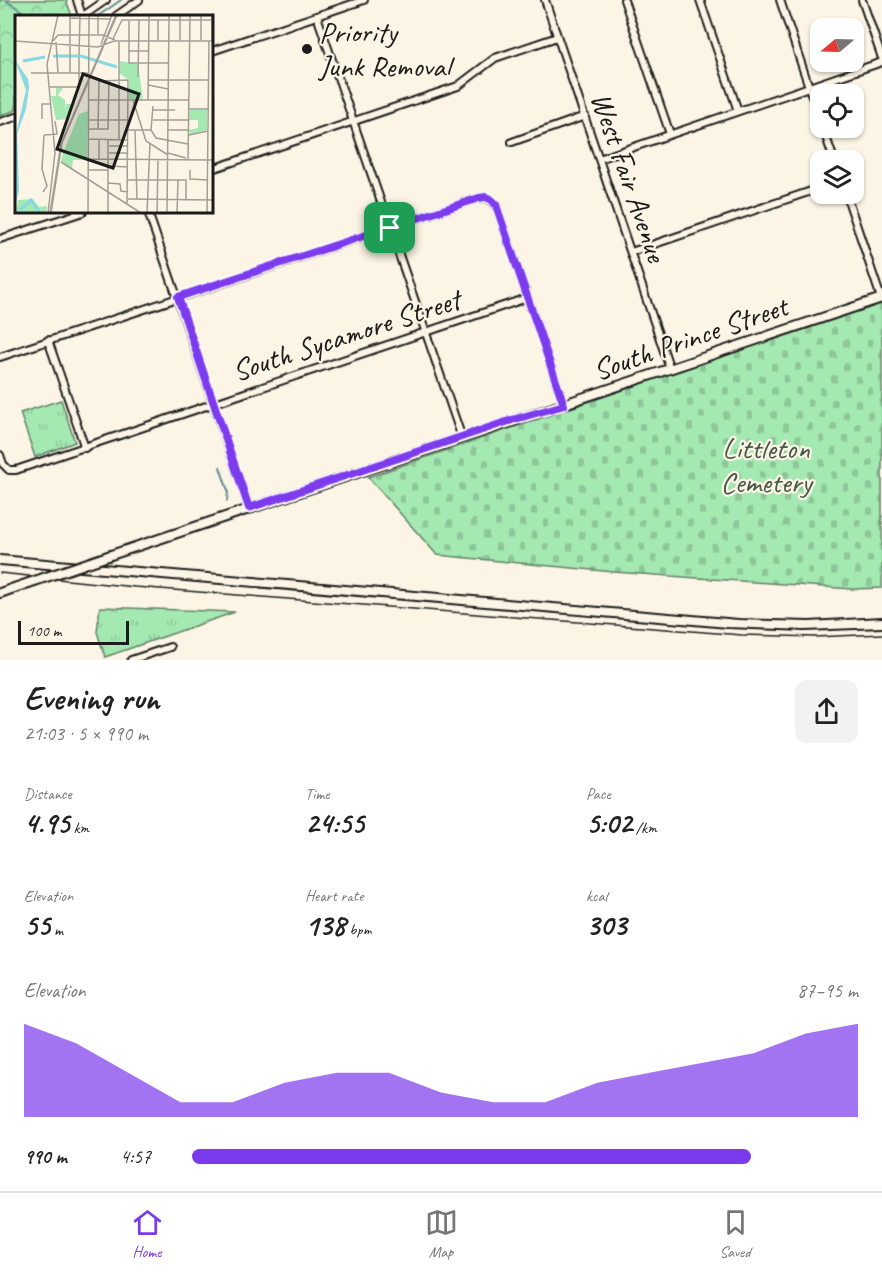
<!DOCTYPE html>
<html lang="en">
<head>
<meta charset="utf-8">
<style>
	:root { --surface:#fff; --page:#f2f2f2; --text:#222; --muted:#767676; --line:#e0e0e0; --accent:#7c3aed }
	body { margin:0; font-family:Caveat,sans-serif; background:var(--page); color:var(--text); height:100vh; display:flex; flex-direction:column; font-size:22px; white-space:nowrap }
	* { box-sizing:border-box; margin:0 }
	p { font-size:20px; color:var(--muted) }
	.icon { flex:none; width:33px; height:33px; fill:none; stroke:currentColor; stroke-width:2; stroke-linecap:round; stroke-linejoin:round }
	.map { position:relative; height:660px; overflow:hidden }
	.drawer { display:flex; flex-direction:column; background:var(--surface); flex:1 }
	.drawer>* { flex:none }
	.needle { width:39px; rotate:251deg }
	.controls { position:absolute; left:810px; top:18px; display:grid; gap:12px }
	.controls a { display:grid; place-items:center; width:54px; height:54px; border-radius:12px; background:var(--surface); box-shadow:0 2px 4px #0004; font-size:30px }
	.scale { position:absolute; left:18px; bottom:15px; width:111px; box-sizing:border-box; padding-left:6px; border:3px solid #1c1c1c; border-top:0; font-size:16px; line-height:21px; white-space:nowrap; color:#1c1c1c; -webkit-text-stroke:4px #fcf5e5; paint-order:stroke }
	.pin { position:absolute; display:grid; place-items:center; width:51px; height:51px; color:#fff; margin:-26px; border-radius:12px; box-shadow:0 3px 9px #0006 }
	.round { display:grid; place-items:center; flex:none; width:63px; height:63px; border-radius:12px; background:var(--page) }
	.headline { display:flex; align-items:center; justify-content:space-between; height:102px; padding:0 24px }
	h1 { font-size:33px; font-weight:600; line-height:45px }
	.stats { display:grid; grid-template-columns:repeat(3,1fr); gap:9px; height:102px; padding:6px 24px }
	.stats div { display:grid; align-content:center }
	.stats b { font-size:30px; font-weight:600 }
	.stats small { font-size:16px; font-weight:400 }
	.stats p { font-size:16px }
	.chart { height:168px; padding:12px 24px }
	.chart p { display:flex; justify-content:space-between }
	.chart svg { width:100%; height:108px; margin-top:6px; fill:var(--accent); opacity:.7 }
	ul { padding:0 24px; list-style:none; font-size:20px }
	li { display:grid; grid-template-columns:96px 72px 1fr; align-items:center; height:45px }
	li i { height:15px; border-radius:8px; background:var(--accent) }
	.tabs { display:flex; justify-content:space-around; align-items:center; height:84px; border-top:2px solid var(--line); background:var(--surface); font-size:16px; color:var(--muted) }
	.tabs a { display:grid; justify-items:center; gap:3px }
	.tabs .active { color:var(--accent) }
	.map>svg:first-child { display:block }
</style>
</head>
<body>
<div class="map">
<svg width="882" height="660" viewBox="0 0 882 660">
	<defs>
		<pattern id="grass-tufts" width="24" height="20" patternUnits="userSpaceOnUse" patternTransform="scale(1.5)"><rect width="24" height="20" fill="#a4e8b2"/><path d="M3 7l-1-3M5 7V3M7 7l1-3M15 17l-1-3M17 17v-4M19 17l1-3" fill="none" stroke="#8dc698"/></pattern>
		<pattern id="cemetery-stones" width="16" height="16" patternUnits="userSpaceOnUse" patternTransform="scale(1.5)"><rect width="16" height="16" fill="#a4e8b2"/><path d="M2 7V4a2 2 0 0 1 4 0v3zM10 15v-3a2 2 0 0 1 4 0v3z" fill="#8dc698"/></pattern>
		<pattern id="park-crowns" width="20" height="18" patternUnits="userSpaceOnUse" patternTransform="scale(1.5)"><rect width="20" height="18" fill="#a4e8b2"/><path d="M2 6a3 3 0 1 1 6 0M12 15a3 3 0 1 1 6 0" fill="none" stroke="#8dc698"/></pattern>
	</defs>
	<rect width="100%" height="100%" fill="#fcf5e5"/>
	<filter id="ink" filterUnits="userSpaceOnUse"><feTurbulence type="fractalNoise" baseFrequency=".0167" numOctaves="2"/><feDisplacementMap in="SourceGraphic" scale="12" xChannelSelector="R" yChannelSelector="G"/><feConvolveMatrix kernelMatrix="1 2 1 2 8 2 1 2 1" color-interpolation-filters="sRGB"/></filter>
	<g filter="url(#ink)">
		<path fill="url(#grass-tufts)" stroke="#608267" stroke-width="1.5" d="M61 400 75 442 35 457 20 413Z
			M100 607 235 612 105 657 97 632Z"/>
		<path fill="url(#cemetery-stones)" stroke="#608267" stroke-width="1.5" d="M882 302V588L852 589 614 572 437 555 368 477Z"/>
		<path fill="url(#park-crowns)" stroke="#608267" stroke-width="1.5" d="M0 0H66L72 16H16V110L0 116Z"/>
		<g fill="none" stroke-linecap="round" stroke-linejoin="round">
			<path stroke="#5d8c93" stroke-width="2" d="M7 1 29 16
				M98 16 121 0
				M220 467 228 491 227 501"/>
			<g stroke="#1c1c1c" stroke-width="10">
				<path id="minor" d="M77 0 82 16
					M545 0 670 369
					M624 0 670 134
					M700 0 738 111
					M780 0 820 120
					M862 0 882 58
					M83 16 106 0
					M116 16 139 0
					M317 16 462 438
					M212 51 364 0
					M0 122 16 117
					M823 128 834 160
					M512 142 585 116
					M599 159 882 62
					M212 169 458 86 495 58 557 37
					M846 194 881 298
					M148 212 249 508
					M0 239 83 212
					M631 252 820 188
					M48 340 85 448
					M0 357 479 198C487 197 491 199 496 205L564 405
					M0 455 3 464 9 470H16L527 298
					M131 660 170 647"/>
			</g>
			<g stroke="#1c1c1c" stroke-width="12">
				<path id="tertiary" d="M108 556 882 298
					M0 593 17 587"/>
			</g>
			<use href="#minor" stroke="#fcf5e5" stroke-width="6"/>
			<use href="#tertiary" stroke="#fcf5e5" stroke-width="8"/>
			<path stroke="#1c1c1c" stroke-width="1.5" d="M0 573 135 587 742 635 815 637 882 634"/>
			<path stroke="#1c1c1c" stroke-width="2" d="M0 555 739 619 809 621 882 617
				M0 565 728 628 805 631 882 628"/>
			<g stroke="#1c1c1c" stroke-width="12" stroke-linecap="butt">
				<path id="tertiary-bridge" d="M17 587 108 556"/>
			</g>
			<use href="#tertiary-bridge" stroke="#fcf5e5" stroke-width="8"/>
		</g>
	</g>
	<g fill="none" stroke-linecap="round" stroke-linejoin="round" filter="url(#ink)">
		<g stroke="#fff" stroke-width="12">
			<path id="route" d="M486 197 492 200 496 205 564 405 512 420 249 508 178 297 479 198Z"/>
		</g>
		<use href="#route" stroke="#7c3aed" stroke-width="8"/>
	</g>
	<circle fill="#1c1c1c" stroke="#fcf5e5" stroke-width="2" cx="307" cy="49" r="6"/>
	<g text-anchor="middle" stroke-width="4.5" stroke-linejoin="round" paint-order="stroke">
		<g font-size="30" fill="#1c1c1c" stroke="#fcf5e5" text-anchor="start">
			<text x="319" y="42">Priority<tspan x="319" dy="34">Junk Removal</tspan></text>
		</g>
		<g font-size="30" fill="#1c1c1c" stroke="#fcf5e5">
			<text transform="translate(629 177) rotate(71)" y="10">West Fair Avenue</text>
			<text transform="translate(346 335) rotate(-18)" y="10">South Sycamore Street</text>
			<text transform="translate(690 338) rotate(-19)" y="10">South Prince Street</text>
		</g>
		<g font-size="30" fill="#455949" stroke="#fcf5e5">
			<text x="766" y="458">Littleton<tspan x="766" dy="34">Cemetery</tspan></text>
		</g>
	</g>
	<g transform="translate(15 15)">
		<rect width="198" height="198" fill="#fcf5e5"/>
		<path d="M41 73H48L43 80 50 85V98L51 89H57L53 104 41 105 36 81H41Z" fill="#a4e8b2"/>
		<path d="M73 96 72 145H58L57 154 46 147 48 138 64 99Z" fill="#a4e8b2"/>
		<path d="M105 46 123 49 128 85 114 84V65L104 58ZM175 95H192V115L175 119 174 115 183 113V105H174ZM18 184 24 192 32 191 31 198H0L3 185Z" fill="#a4e8b2"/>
		<path d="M0 45 13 64 14 72 11 94 2 119 4 175 0 193 1 119 11 75Z" fill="#88d7e3"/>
		<path fill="none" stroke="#88d7e3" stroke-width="3" d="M38 41H66L102 52M8 46 30 42M5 195 16 185 25 198"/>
		<path fill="none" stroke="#a29e95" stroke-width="1.5" d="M83 0V19M186 0V25M55 3 95 4M114 6V48H153M98 24 107 5H198M143 25V5M165 25V0M197 25V0M0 26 83 32 99 26H198M38 26 43 20H88L100 25M41 27 43 58M86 29 97 0M114 36H134M64 40 65 0M16 58H74M55 58V0M123 62 124 5M104 65V125M104 65V27M133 65H194M133 70 153 74M34 72H64M64 74V42M74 85H174M118 85 131 126 153 140M133 85 134 0M138 91 136 115 141 123 173 129M174 94H193M138 95H160M27 104V89H35M73 105H113M138 105H174M73 114H93L94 65M83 114 84 66 113 65 112 189M113 115H136M120 115 122 184M153 115H174M29 120 42 119 40 106M174 120 193 116M73 124 113 125M93 125V198M94 131H113M94 138H113M153 138 171 143M73 144 198 145M84 144V125M173 145 175 0M46 147 126 198M93 151 113 152M74 155H93M175 155V164L193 165M113 165H171V185M93 168 105 169 106 176 113 177M28 177 32 171 27 154 29 120M113 184 198 185M33 198 40 138 32 49 43 0M35 198 46 129 101 0M36 198 47 128 102 0M73 198 74 0M132 198 135 128M142 198 143 145M152 198 154 0M162 198 163 165M192 198 194 26"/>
		<path fill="#1c1c1c" fill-opacity="0.15" stroke="#1c1c1c" stroke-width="3" d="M68 59 124 79 98 153 42 134Z"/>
		<rect width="198" height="198" fill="none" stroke="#1c1c1c" stroke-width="3"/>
	</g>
</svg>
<div class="controls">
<a><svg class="needle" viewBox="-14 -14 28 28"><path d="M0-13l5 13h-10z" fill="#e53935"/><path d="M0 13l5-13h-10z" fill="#767676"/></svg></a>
<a><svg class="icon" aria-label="locate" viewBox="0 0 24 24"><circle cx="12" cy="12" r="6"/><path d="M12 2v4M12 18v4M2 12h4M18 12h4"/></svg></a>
<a><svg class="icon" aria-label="layers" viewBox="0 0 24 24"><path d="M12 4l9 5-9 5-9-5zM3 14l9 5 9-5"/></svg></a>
</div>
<div class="scale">100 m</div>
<div class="pin" style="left:390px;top:228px;background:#1e9e55"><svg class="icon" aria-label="arrive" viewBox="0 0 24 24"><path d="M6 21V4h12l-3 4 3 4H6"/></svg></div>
</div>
<section class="drawer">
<div class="headline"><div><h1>Evening run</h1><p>21:03 · 5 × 990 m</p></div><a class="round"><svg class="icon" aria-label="share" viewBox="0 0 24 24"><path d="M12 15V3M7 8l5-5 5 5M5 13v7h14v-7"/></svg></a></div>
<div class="stats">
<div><p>Distance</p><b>4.95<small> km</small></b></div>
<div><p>Time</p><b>24:55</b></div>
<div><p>Pace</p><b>5:02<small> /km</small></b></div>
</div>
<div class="stats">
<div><p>Elevation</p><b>55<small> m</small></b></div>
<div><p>Heart rate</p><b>138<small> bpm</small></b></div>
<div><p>kcal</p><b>303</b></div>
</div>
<div class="chart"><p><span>Elevation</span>87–95 m</p>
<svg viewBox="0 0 160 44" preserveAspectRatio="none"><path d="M0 44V6L10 14L20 26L30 38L40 38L50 30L60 26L70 26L80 34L90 38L100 38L110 30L120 26L130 22L140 18L150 10L160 6V44z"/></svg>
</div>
<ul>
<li><b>990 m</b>4:57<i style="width:84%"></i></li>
</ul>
</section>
<nav class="tabs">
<a class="active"><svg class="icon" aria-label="home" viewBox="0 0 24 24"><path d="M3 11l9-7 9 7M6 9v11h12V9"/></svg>Home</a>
<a><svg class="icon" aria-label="map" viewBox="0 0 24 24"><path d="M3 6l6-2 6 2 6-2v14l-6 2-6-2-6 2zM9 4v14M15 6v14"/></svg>Map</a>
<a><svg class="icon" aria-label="saved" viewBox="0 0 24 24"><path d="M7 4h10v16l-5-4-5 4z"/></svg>Saved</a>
</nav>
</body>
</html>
